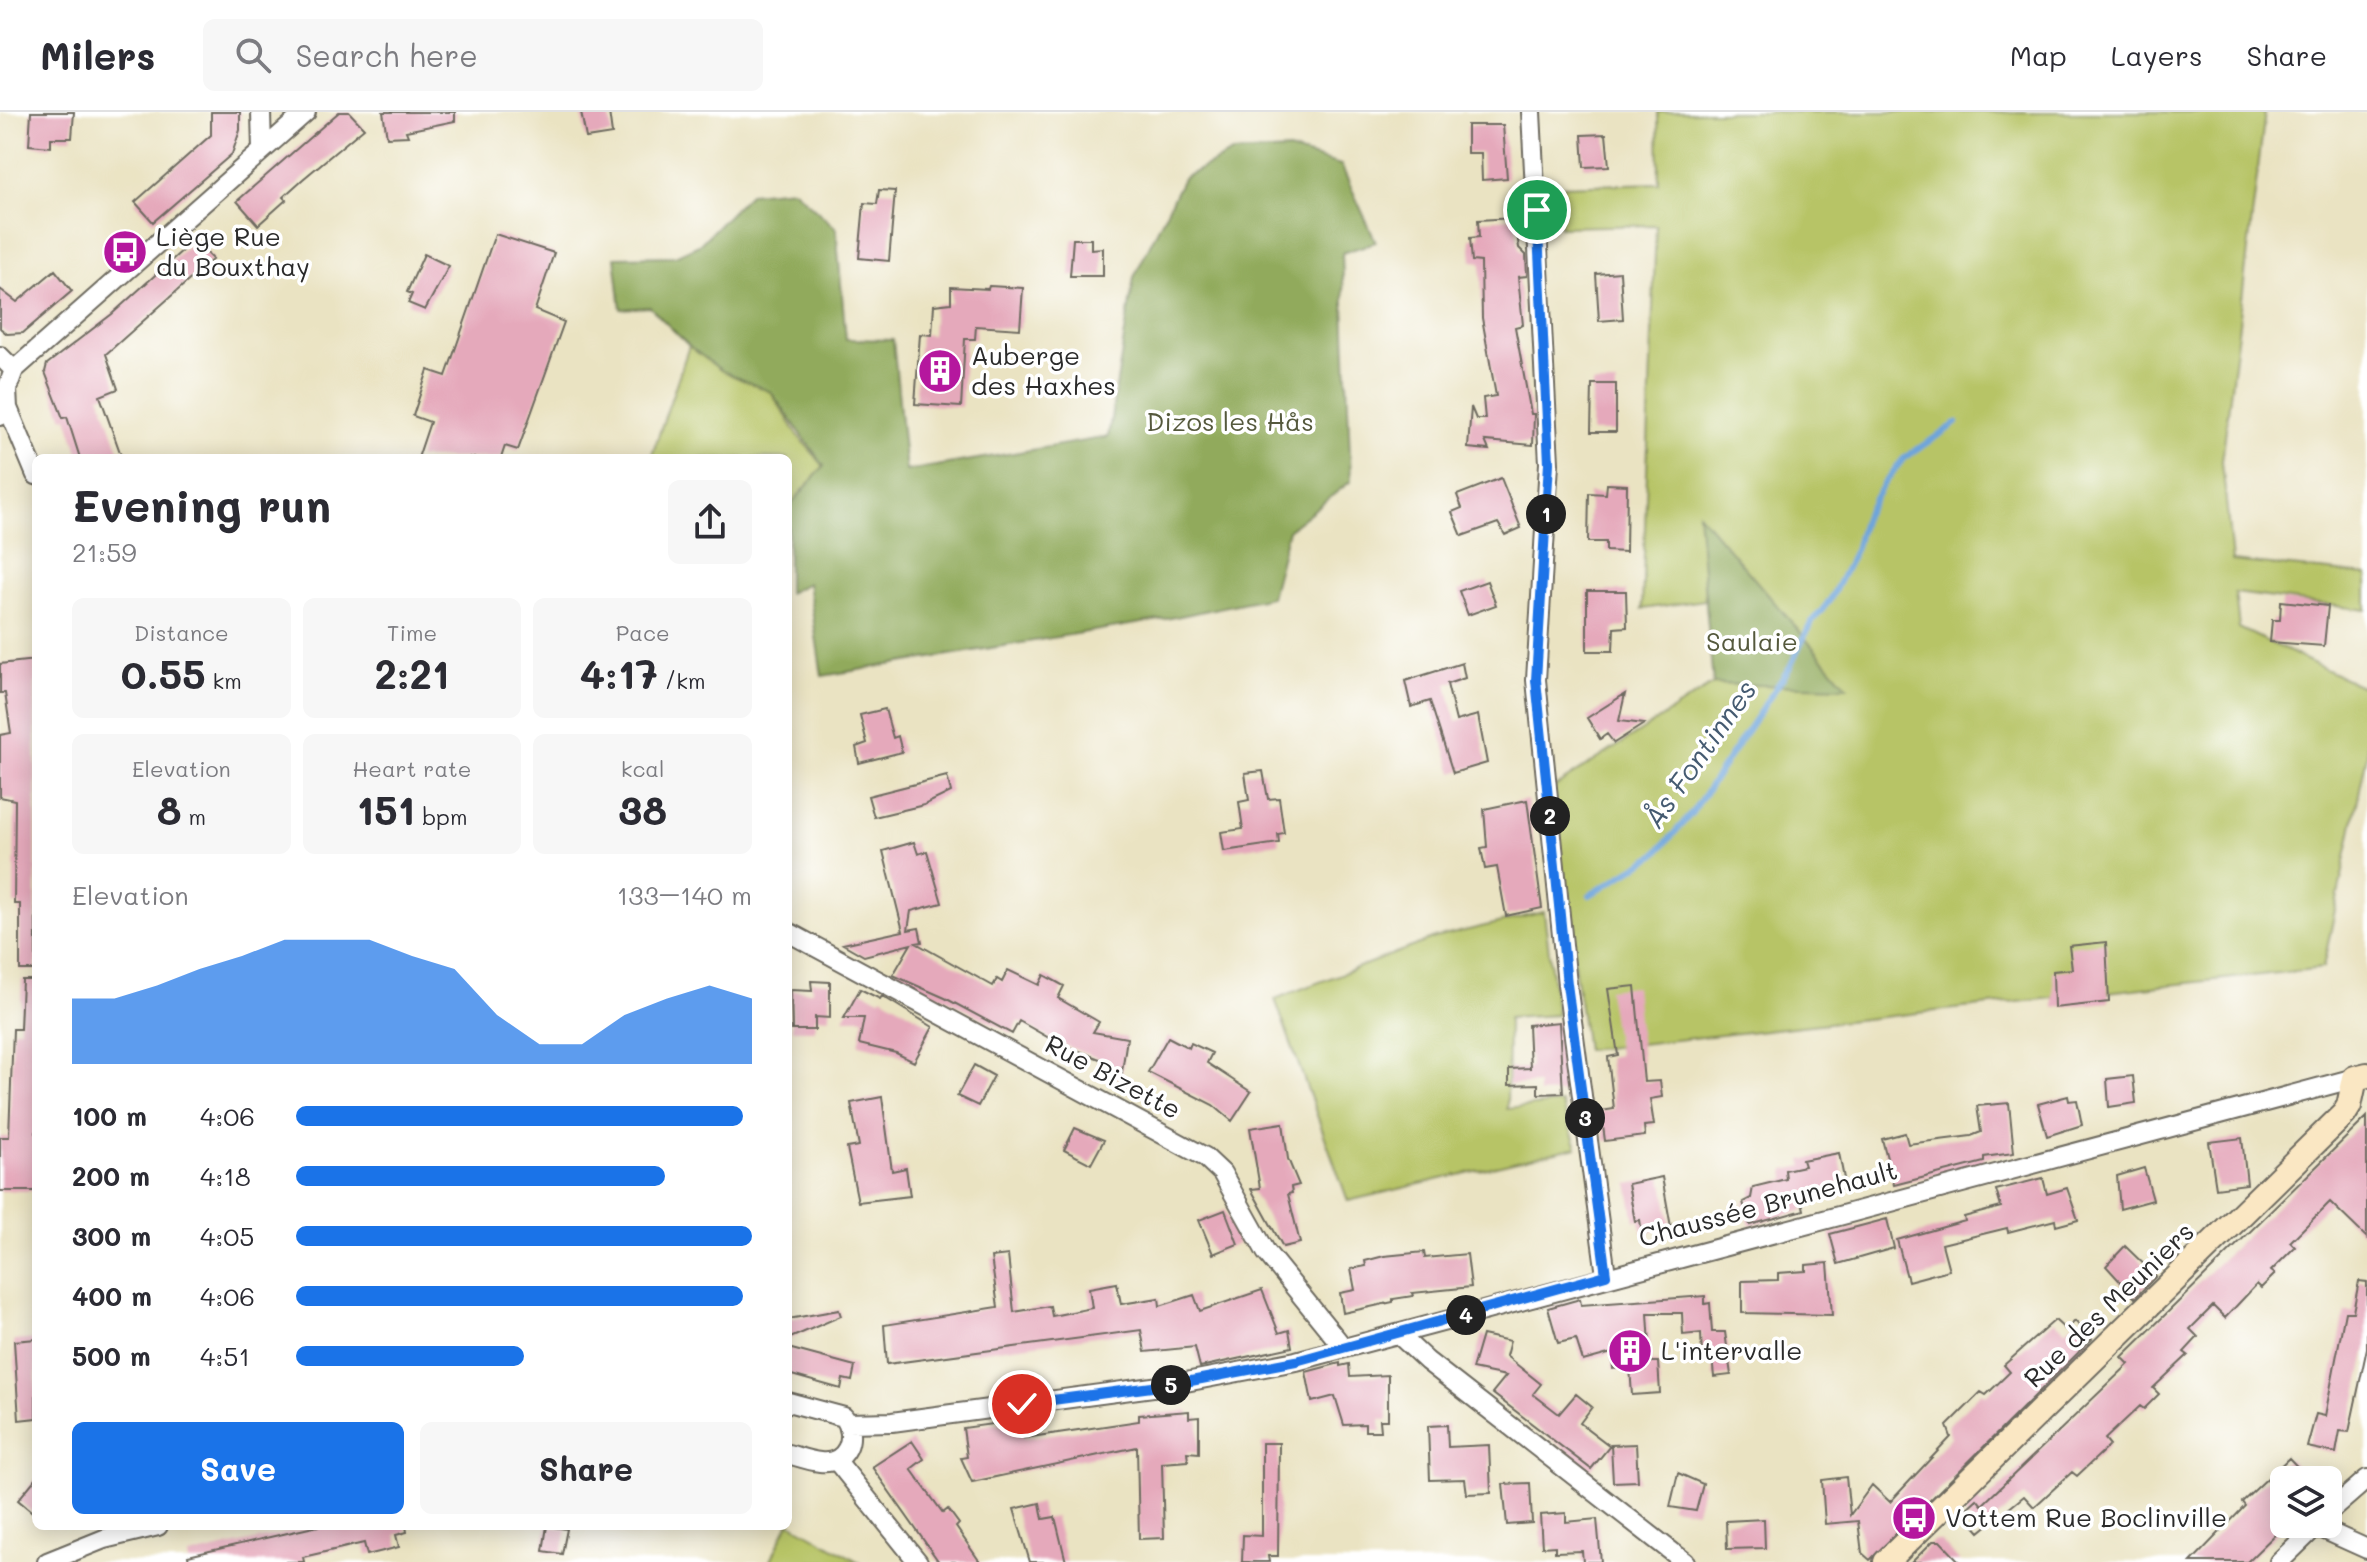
<!DOCTYPE html>
<html lang="en">
<head>
<meta charset="utf-8">
<style>
	:root { --surface:#fff; --page:#f7f7f7; --text:#2b2b33; --muted:#7c7c81; --line:#e1e1e2; --accent:#1a73e8 }
	body { margin:0; font-family:Mali,sans-serif; background:var(--page); color:var(--text); height:100vh; display:flex; flex-direction:column; font-size:30px; white-space:nowrap }
	* { box-sizing:border-box; margin:0 }
	p { font-size:26px; color:var(--muted) }
	.icon { flex:none; width:44px; height:44px; fill:none; stroke:currentColor; stroke-width:2; stroke-linecap:round; stroke-linejoin:round }
	.map { position:relative; flex:1; overflow:hidden }
	.sheet { position:absolute; left:32px; top:342px; width:760px; height:1076px; display:flex; flex-direction:column; background:var(--surface); border-radius:12px; box-shadow:0 4px 20px #0003 }
	.sheet>* { flex:none }
	.controls { position:absolute; left:2270px; top:1354px; display:grid; gap:16px }
	.controls a { display:grid; place-items:center; width:72px; height:72px; border-radius:12px; background:var(--surface); box-shadow:0 4px 20px #0003; font-size:40px }
	.pin { position:absolute; display:grid; place-items:center; width:68px; height:68px; color:#fff; margin:-34px; border:4px solid #fff; border-radius:50%; box-shadow:0 2px 8px #0007 }
	.km { position:absolute; width:40px; height:40px; margin:-20px; border-radius:50%; background:#222; color:#fff; font-size:22px; line-height:40px; text-align:center }
	.round { display:grid; place-items:center; flex:none; width:84px; height:84px; border-radius:12px; background:var(--page) }
	.overview { display:flex; align-items:center; justify-content:space-between; height:136px; padding:0 40px }
	h1 { font-size:44px; font-weight:800; line-height:60px }
	.stats { display:grid; grid-template-columns:repeat(3,1fr); gap:12px; height:136px; padding:8px 40px }
	.stats div { display:grid; align-content:center; border-radius:12px; background:var(--page); text-align:center }
	.stats b { font-size:40px; font-weight:800 }
	.stats small { font-size:22px; font-weight:400 }
	.stats p { font-size:22px }
	.chart { height:224px; padding:16px 40px }
	.chart p { display:flex; justify-content:space-between }
	.chart svg { width:100%; height:144px; margin-top:8px; fill:var(--accent); opacity:.7 }
	.action { display:flex; gap:16px; margin-top:auto; padding:16px 40px }
	.action a { flex:1; height:92px; border-radius:12px; background:var(--accent); color:#fff; font-size:32px; font-weight:800; line-height:92px; text-align:center }
	.action a+a { background:var(--page); color:var(--text) }
	ul { padding:0 40px; list-style:none; font-size:26px }
	li { display:grid; grid-template-columns:128px 96px 1fr; align-items:center; height:60px }
	li i { height:20px; border-radius:10px; background:var(--accent) }
	header { display:flex; align-items:center; gap:48px; box-sizing:border-box; height:112px; padding:0 40px; background:var(--surface); border-bottom:2px solid var(--line) }
	header strong { font-size:38px }
	nav { display:flex; gap:44px; margin-inline-start:auto; font-size:28px }
	.search { width:560px; height:72px; background:var(--page); display:flex; align-items:center; gap:20px; box-sizing:border-box; padding:0 28px; border-radius:12px; color:var(--muted); font-size:30px }
	.map>svg:first-child { display:block }
</style>
</head>
<body>
<header>
<strong>Milers</strong>
<div class="search"><svg class="icon" aria-label="search" viewBox="0 0 24 24"><circle cx="10" cy="10" r="6"/><path d="M15 15l6 6"/></svg>Search here</div>
<nav><a>Map</a><a>Layers</a><a>Share</a></nav>
</header>
<div class="map">
<svg width="2367" height="1450" viewBox="0 0 2367 1450">
	<rect width="100%" height="100%" fill="#fff"/>
	<filter id="ink" filterUnits="userSpaceOnUse"><feTurbulence type="fractalNoise" baseFrequency=".0125" numOctaves="2"/><feDisplacementMap in="SourceGraphic" scale="16" xChannelSelector="R" yChannelSelector="G"/><feConvolveMatrix kernelMatrix="1 2 1 2 8 2 1 2 1" color-interpolation-filters="sRGB"/></filter>
	<filter id="wash" filterUnits="userSpaceOnUse"><feTurbulence type="fractalNoise" baseFrequency=".006" numOctaves="4" result="noise"/><feDisplacementMap in="SourceGraphic" scale="32" xChannelSelector="R" yChannelSelector="G"/><feGaussianBlur stdDeviation="1.8" result="paint"/><feColorMatrix in="noise" values="0 0 0 0 0 0 0 0 0 0 0 0 0 0 0 0 0 1.4 0 .05"/><feComposite in="paint" operator="in"/></filter>
	<g filter="url(#wash)">
		<rect width="100%" height="100%" fill="#eae3c2"/>
		<path fill="#b7c466" stroke="#717848" stroke-width="2" d="M1658 0H2265L2222 349 2232 449 2367 463V498L2235 481 2239 516 2367 577V643L2323 856 1586 938 1550 678 1713 572 1757 573 1699 402 1705 488 1642 497 1656 113 1560 115 1558 74 1659 71Z
			M689 234 722 259 771 280 799 325 824 354 788 396V346H651Z
			M1544 800 1557 903 1508 906 1507 997 1561 991 1577 1035 1348 1089 1275 887 1435 826Z
			M789 1410 859 1450H770Z"/>
		<path fill="#91aa5b" stroke="#5e6a43" stroke-width="2" d="M1289 38 1341 53 1376 130 1342 141 1351 369 1288 418 1271 485 1166 507 822 564 808 471 788 481V396L824 354 771 280 722 259 689 234 650 195 621 197 615 145 675 144 699 133 750 81 793 77 836 116 846 227 893 228 906 359 1108 325 1134 165 1183 66 1232 41Z
			M1698 401 1847 575 1713 572Z"/>
		<g fill="none" stroke-linecap="round" stroke-linejoin="round">
			<path stroke="#6da4db" stroke-width="6" d="M1590 783 1655 743 1691 702 1790 555 1810 513 1830 488 1855 438 1864 405 1883 373 1904 346 1957 311"/>
		</g>
		<g id="blocks">
			<path fill="#e5a9bb" d="M31 0H74L72 26H51V35L29 33Z
				M211 0H240V18L232 42 153 110 135 90 211 23Z
				M339 0H349L364 16 303 67 283 85 286 88 258 113 237 89Z
				M383 0H455V9L406 19 408 24 387 25Z
				M581 0H609L612 22 586 26Z
				M1467 13H1503L1507 66 1482 68 1481 41H1467Z
				M1606 22 1609 54 1584 55 1582 23Z
				M879 78 895 79 889 149 859 146 864 91 877 92Z
				M1515 106 1519 136 1526 143 1527 164 1518 165 1523 213 1515 215 1531 302H1534L1533 333 1485 329 1489 338 1468 336 1471 295 1476 307H1485L1483 286 1496 284 1482 206 1481 150 1472 149 1470 126 1479 125 1478 108Z
				M495 122 554 141 535 198 564 210 518 338 505 334 501 346H418L430 310 413 304 428 258 446 264Z
				M1073 127H1091V137L1103 136V164H1070Z
				M194 128 213 147 106 242 118 277 100 284 122 346H80L67 305 63 306 45 260 47 252 112 202Z
				M424 142 449 154 425 198 408 191 412 182 407 180Z
				M55 158 72 179 23 221 7 222 0 216V177L17 190Z
				M1620 160 1623 207 1599 209 1596 162Z
				M989 174 1023 176 1020 217 976 214 975 227H965L961 295 915 292 920 222 932 223 934 193 951 191V175L988 177Z
				M1592 272H1616V320H1591Z
				M1501 366 1521 416 1505 423 1498 411 1462 424 1452 400 1462 396 1457 383Z
				M1607 372 1627 373 1626 440 1606 439V430H1588L1589 381 1606 382Z
				M1487 469 1496 493 1468 503 1459 479Z
				M1587 479H1626L1627 515 1614 516 1613 539H1587Z
				M2281 489 2328 494 2324 534 2270 530 2272 508H2280Z
				M35 548 36 858H20V792H14L15 688 0 685V623L11 621 5 581H0V552Z
				M1462 551 1465 566 1447 572 1456 609 1478 603 1487 651 1453 661 1430 589 1411 595 1405 569Z
				M1625 582 1619 609 1644 612 1614 631 1607 622 1600 627 1587 606Z
				M885 597 893 626 898 624 902 640 859 651 856 635 867 631 860 603Z
				M1263 659 1268 687 1279 686 1284 721 1278 722 1279 731 1224 739 1221 720 1243 717 1239 690 1249 688 1245 661Z
				M947 664 951 680 924 693 874 705 868 684Z
				M1527 688 1542 796 1506 804 1497 755 1485 757 1481 736 1487 735 1484 697Z
				M914 730 918 742 927 739 942 791 911 799 908 818 919 816 922 830 916 831 993 874 997 867 1002 870 1008 858 1039 873 1044 863 1064 874 1058 886 1099 910 1093 920 1127 926 1121 966 1103 963 1105 949 1058 931 1019 909 1012 922 945 886 893 863 911 832 864 844 843 832 903 819 883 739Z
				M2106 830 2109 890 2054 896 2053 859 2072 857 2069 834Z
				M22 868H36V1079H0V1025H9L13 917H20Z
				M811 869 830 870V906L815 905V918H792L791 878 812 879Z
				M1635 874 1644 970 1660 969 1662 985 1650 987 1654 1013 1644 1014 1645 1024 1605 1029 1601 999 1614 997 1608 945 1618 943 1608 877Z
				M860 877 880 887 882 884 933 915 914 950 896 941 859 932 864 906H844Z
				M1559 910 1563 981 1538 982V972L1509 973V957L1530 956 1528 913Z
				M1168 925 1189 936 1191 931 1212 941 1207 951 1251 980 1232 1009 1213 993 1148 960Z
				M974 953 994 964 978 994 957 984Z
				M2133 964 2136 991 2109 995 2107 967Z
				M2068 984 2069 989 2077 988 2082 1013 2047 1024 2038 992Z
				M882 985 892 1059 906 1056 910 1084 858 1090 847 1036 859 1034 851 991Z
				M2009 991 2014 1041 1984 1045V1050L1894 1073 1882 1027 1905 1021 1908 1032 1971 1024 1981 1020 1977 994Z
				M2367 1005V1126L2330 1090 2290 1130 2295 1135 2271 1159 2275 1162 2261 1176 2257 1172 2225 1206 2213 1194 2190 1217 2198 1225 2184 1240 2188 1243 2153 1276 2159 1282 2144 1297 2140 1294 2105 1327 2110 1333 2077 1364 2072 1360 2034 1395 2024 1384 1980 1420 1966 1404V1397L1977 1387 1982 1393 2129 1252 2122 1245Z
				M1283 1011 1288 1047 1299 1073 1291 1075 1292 1081 1288 1082 1300 1131 1283 1135 1251 1077 1260 1076 1250 1016Z
				M1075 1016 1104 1028 1091 1052 1064 1038Z
				M2242 1026 2247 1072 2216 1076 2209 1030Z
				M1839 1041 1846 1077 1801 1085 1804 1098 1750 1113 1743 1090 1751 1086 1753 1075 1786 1067 1785 1058 1804 1054 1802 1048Z
				M2144 1056 2153 1088 2120 1097 2117 1064Z
				M1662 1065 1671 1115 1642 1121 1640 1108 1635 1109 1628 1072Z
				M2043 1066 2047 1082 2067 1076 2078 1108 2056 1114 2055 1108 2008 1120 2007 1116 1942 1132 1949 1158 1908 1169 1897 1128 1965 1109 1964 1105 2001 1095 1996 1078Z
				M1225 1098 1238 1132 1213 1142 1199 1108Z
				M1887 1107 1894 1136 1838 1152 1830 1122Z
				M2125 1134 2156 1164 2135 1186 2106 1154Z
				M1424 1140 1425 1146 1467 1142 1471 1175 1412 1181 1413 1184 1393 1187V1190L1343 1201 1340 1181 1355 1178 1351 1157 1366 1154 1365 1149 1384 1144Z
				M1008 1143 1014 1200 1050 1194 1052 1204 1092 1196 1089 1176 1117 1171 1121 1192 1159 1186 1160 1194 1194 1183 1200 1199 1262 1178 1279 1221 1289 1218 1292 1235 1200 1255 1195 1235 1145 1240 1141 1218 887 1252 884 1213 998 1195 991 1145Z
				M1828 1151 1832 1203 1742 1201V1169L1778 1168V1161L1806 1159V1153Z
				M2359 1169 2367 1170V1236L2349 1320 2340 1319 2336 1341 2307 1335 2316 1302 2325 1304 2345 1200H2353Z
				M1705 1184V1192L1710 1191 1712 1220H1725L1731 1263 1714 1265 1712 1245 1702 1246 1701 1221 1683 1223 1682 1201H1648L1651 1250H1658L1660 1281 1632 1283 1630 1255 1613 1257 1612 1241 1583 1249 1576 1227 1558 1231 1548 1196 1580 1187 1581 1193Z
				M839 1198 841 1204 788 1227V1207Z
				M2055 1208 2066 1218 2075 1209 2092 1227 1870 1448 1862 1441 1858 1409 1825 1412 1822 1368 1846 1365 1850 1403 1872 1373 1890 1390 1951 1325 1947 1314 1981 1280 1986 1283 2010 1260 2004 1253Z
				M1482 1223 1510 1229 1506 1244 1541 1272 1533 1282 1559 1302 1576 1282 1592 1295 1580 1311 1610 1334 1591 1357 1492 1281 1506 1264 1472 1257Z
				M36 1227V1306L19 1308 14 1229Z
				M788 1236 855 1254 852 1269 843 1267 841 1277 788 1262Z
				M1340 1251V1254L1349 1252 1350 1265 1388 1263V1308H1380L1381 1319H1365V1312L1344 1313 1335 1284 1312 1290 1306 1260Z
				M1189 1299V1306L1199 1305V1341L1187 1340 1188 1349 1162 1351 1164 1426 1139 1427 1137 1335 972 1370 961 1346 967 1345 963 1316 1021 1308 1024 1326 1139 1309V1303Z
				M1447 1313 1448 1335 1489 1333 1491 1381 1467 1382 1465 1367 1430 1368 1428 1314Z
				M912 1329 924 1347 911 1357 943 1401 948 1397 959 1412 956 1415 980 1450H939L872 1355Z
				M1262 1331H1279L1278 1444H1268L1269 1450H1242L1243 1423 1262 1424Z
				M1636 1332 1638 1369 1613 1370 1611 1333Z
				M2289 1346 2310 1368H2284V1414L2247 1450H2191L2245 1394 2242 1390Z
				M1678 1361 1703 1372 1696 1399 1670 1395Z
				M36 1366V1403L18 1388Z
				M1530 1371 1532 1411 1507 1413 1503 1372Z
				M1040 1391 1043 1407 1055 1405 1066 1450H1030L1014 1397Z
				M1566 1401V1410L1597 1407 1601 1450H1583L1582 1439 1555 1440V1434L1542 1435 1540 1403Z
				M1764 1407 1765 1436 1727 1437 1726 1409Z
				M318 1414H406L407 1420 396 1423 399 1435 367 1443 364 1431 303 1445 304 1450H189L188 1444Z
				M547 1414 567 1417 562 1442 543 1439Z
				M1933 1429H1940L1960 1450H1912Z"/>
		</g>
	</g>
	<g filter="url(#ink)">
		<use href="#blocks" fill-opacity="0" stroke="#6e6b60" stroke-width="2"/>
		<g fill="none" stroke-linecap="round" stroke-linejoin="round">
			<g stroke="#6e6b60" stroke-width="22">
				<path id="street" d="M261 0 262 39
					M1531 0 1549 351 1536 568 1567 872 1606 1163
					M0 244 14 258
					M8 296 36 363
					M0 304 8 296 7 277 14 258 306 0
					M788 820 1205 1045 1222 1061 1266 1140 1343 1235
					M1398 1222 1427 1249 1685 1450
					M788 1290 844 1305C858 1325 847 1353 820 1350 810 1349 799 1345 788 1342
					M848 1311 892 1310 1175 1272 1296 1249 2355 966
					M836 1348 918 1450
					M2328 1401 2367 1367
					M2316 1414 2367 1437
					M47 1450 104 1427 158 1414
					M2279 1450 2318 1412"/>
			</g>
			<g stroke="#6e6b60" stroke-width="28">
				<path id="secondary" d="M1886 1450 2344 1002 2349 994 2355 966 2367 963"/>
			</g>
			<use href="#street" stroke="#fff" stroke-width="18"/>
			<use href="#secondary" stroke="#fae7c3" stroke-width="24"/>
		</g>
	</g>
	<g fill="none" stroke-linecap="round" stroke-linejoin="round" filter="url(#ink)">
		<g stroke="#fff" stroke-width="16">
			<path id="route" d="M1022 1292 1175 1272 1296 1249 1606 1163 1567 872 1536 568 1549 351 1537 98"/>
		</g>
		<use href="#route" stroke="#1a73e8" stroke-width="10"/>
	</g>
	<defs>
		<g id="bus-disc" transform="scale(2.3)"><circle r="9.5" fill="#b5179e" stroke="#fff"/><path d="M-5-6H5V4H4V6H2V4H-2V6H-4V4H-5ZM-3.5-4V0h7V-4ZM-3.5 1.2v1.5H-2V1.2ZM2 1.2v1.5H3.5V1.2Z" fill="#fff"/></g>
		<g id="building-disc" transform="scale(2.3)"><circle r="9.5" fill="#b5179e" stroke="#fff"/><path d="M-4-6H4V6H1V3H-1V6H-4ZM-2.5-4.3h1.7v1.8h-1.7ZM.8-4.3h1.7v1.8H.8ZM-2.5-1h1.7V.8h-1.7ZM.8-1h1.7V.8H.8Z" fill="#fff"/></g>
	</defs>
	<g fill-rule="evenodd">
		<use href="#bus-disc" x="125" y="140"/>
		<use href="#building-disc" x="940" y="259"/>
		<use href="#building-disc" x="1630" y="1239"/>
		<use href="#bus-disc" x="1914" y="1406"/>
	</g>
	<g text-anchor="middle" stroke-width="7" stroke-linejoin="round" paint-order="stroke">
		<g font-size="26" fill="#2b2b2b" stroke="#fff" text-anchor="start">
			<text x="156" y="134">Liège Rue<tspan x="156" dy="30">du Bouxthay</tspan></text>
			<text x="971" y="253">Auberge<tspan x="971" dy="30">des Haxhes</tspan></text>
			<text x="1661" y="1248">L'intervalle</text>
			<text x="1945" y="1415">Vottem Rue Boclinville</text>
		</g>
		<g font-size="26" fill="#55593d" stroke="#fff">
			<text x="1230" y="319">Dizos les Hås</text>
			<text x="1752" y="539">Saulaie</text>
		</g>
		<g font-size="26" fill="#2b2b2b" stroke="#fff">
			<text transform="translate(1113 965) rotate(28)" y="9">Rue Bizette</text>
			<text transform="translate(1768 1092) rotate(-15)" y="9">Chaussée Brunehault</text>
			<text transform="translate(2109 1193) rotate(-44)" y="9">Rue des Meuniers</text>
		</g>
		<g font-size="28" font-style="italic" fill="#455b71" stroke="#fff">
			<text transform="translate(1700 642) rotate(-55)" y="10">Ås Fontinnes</text>
		</g>
	</g>
</svg>
<div class="controls">
<a><svg class="icon" aria-label="layers" viewBox="0 0 24 24"><path d="M12 4l9 5-9 5-9-5zM3 14l9 5 9-5"/></svg></a>
</div>
<div class="pin" style="left:1537px;top:98px;background:#1e9e55"><svg class="icon" aria-label="arrive" viewBox="0 0 24 24"><path d="M6 21V4h12l-3 4 3 4H6"/></svg></div>
<div class="pin" style="left:1022px;top:1292px;background:#d93025"><svg class="icon" aria-label="check" viewBox="0 0 24 24"><path d="M5 12l5 5 9-10"/></svg></div>
<b class="km" style="left:1546px;top:402px">1</b>
<b class="km" style="left:1550px;top:704px">2</b>
<b class="km" style="left:1585px;top:1006px">3</b>
<b class="km" style="left:1466px;top:1203px">4</b>
<b class="km" style="left:1171px;top:1273px">5</b>
<section class="sheet">
<div class="overview"><div><h1>Evening run</h1><p>21:59</p></div><a class="round"><svg class="icon" aria-label="share" viewBox="0 0 24 24"><path d="M12 15V3M7 8l5-5 5 5M5 13v7h14v-7"/></svg></a></div>
<div class="stats">
<div><p>Distance</p><b>0.55<small> km</small></b></div>
<div><p>Time</p><b>2:21</b></div>
<div><p>Pace</p><b>4:17<small> /km</small></b></div>
</div>
<div class="stats">
<div><p>Elevation</p><b>8<small> m</small></b></div>
<div><p>Heart rate</p><b>151<small> bpm</small></b></div>
<div><p>kcal</p><b>38</b></div>
</div>
<div class="chart"><p><span>Elevation</span>133–140 m</p>
<svg viewBox="0 0 160 44" preserveAspectRatio="none"><path d="M0 44V24L10 24L20 20L30 15L40 11L50 6L60 6L70 6L80 11L90 15L100 29L110 38L120 38L130 29L140 24L150 20L160 24V44z"/></svg>
</div>
<ul>
<li><b>100 m</b>4:06<i style="width:98%"></i></li>
<li><b>200 m</b>4:18<i style="width:81%"></i></li>
<li><b>300 m</b>4:05<i style="width:100%"></i></li>
<li><b>400 m</b>4:06<i style="width:98%"></i></li>
<li><b>500 m</b>4:51<i style="width:50%"></i></li>
</ul>
<div class="action"><a>Save</a><a>Share</a></div>
</section>
</div>
</body>
</html>
